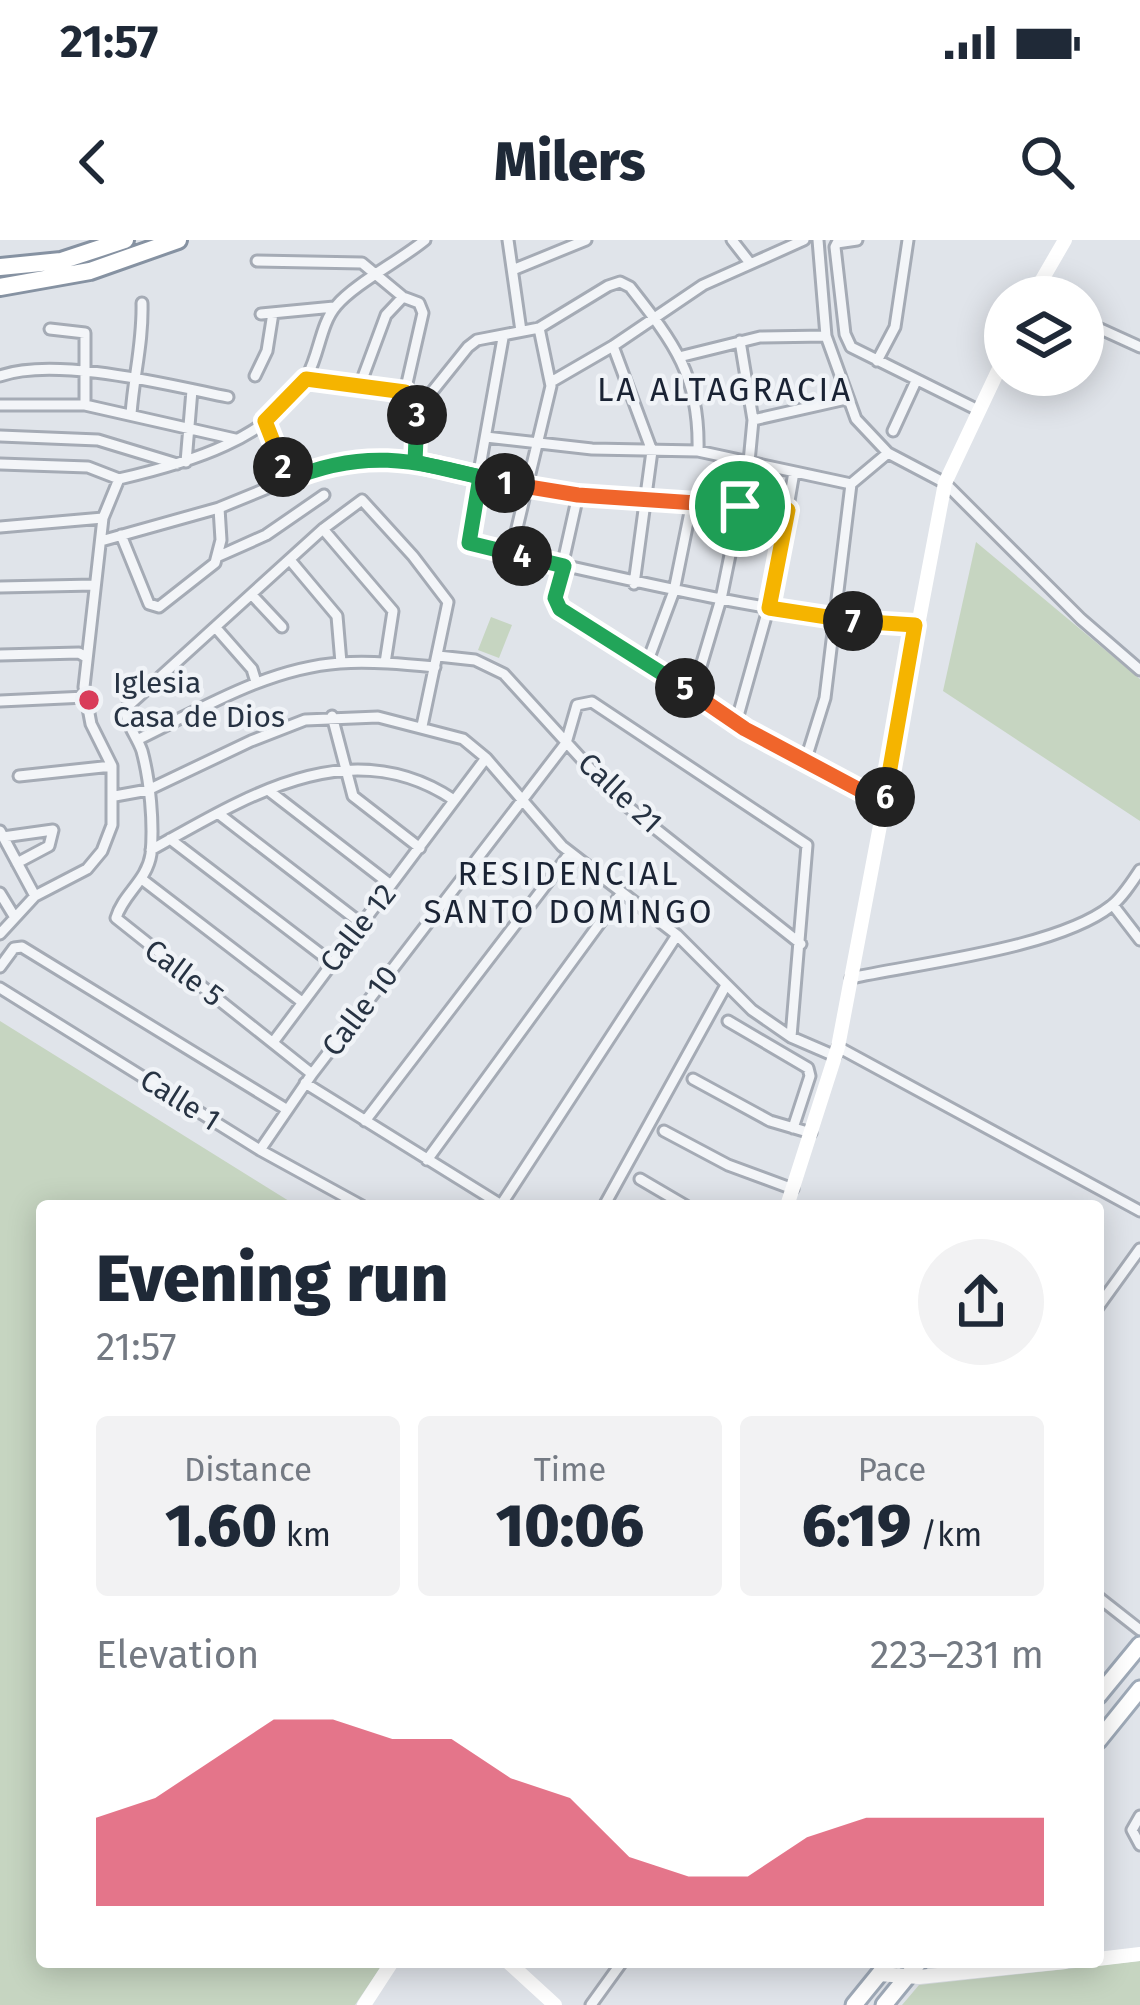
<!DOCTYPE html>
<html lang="en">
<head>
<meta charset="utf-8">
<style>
	:root { --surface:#fff; --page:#f2f2f3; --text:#1f2937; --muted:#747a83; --accent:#d93c5a }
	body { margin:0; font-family:"Fira Sans",sans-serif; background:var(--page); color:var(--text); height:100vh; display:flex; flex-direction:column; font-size:45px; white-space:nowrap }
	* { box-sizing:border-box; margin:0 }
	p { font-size:39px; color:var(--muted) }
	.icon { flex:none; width:66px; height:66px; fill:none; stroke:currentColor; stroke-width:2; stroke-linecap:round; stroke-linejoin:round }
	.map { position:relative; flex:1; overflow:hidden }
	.drawer { position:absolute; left:36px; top:960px; width:1068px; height:768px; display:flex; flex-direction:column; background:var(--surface); border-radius:12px; box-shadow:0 6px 30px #0003 }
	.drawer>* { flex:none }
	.fabs { position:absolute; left:984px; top:36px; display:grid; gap:24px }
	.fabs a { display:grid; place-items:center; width:120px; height:120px; border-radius:50%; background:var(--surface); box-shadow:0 6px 30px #0003; font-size:60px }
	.pin { position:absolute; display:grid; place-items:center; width:102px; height:102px; color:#fff; margin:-51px; border:6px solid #fff; border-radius:50%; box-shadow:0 3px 12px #0007 }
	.km { position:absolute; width:60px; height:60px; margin:-30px; border-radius:50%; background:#222; color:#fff; font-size:33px; line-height:60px; text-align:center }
	.round { display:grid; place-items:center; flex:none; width:126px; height:126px; border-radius:63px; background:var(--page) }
	.headline { display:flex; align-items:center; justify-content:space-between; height:204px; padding:0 60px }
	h1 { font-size:66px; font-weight:800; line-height:90px }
	.figures { display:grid; grid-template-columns:repeat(3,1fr); gap:18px; height:204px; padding:12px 60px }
	.figures div { display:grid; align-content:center; border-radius:12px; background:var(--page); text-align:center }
	.figures b { font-size:60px; font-weight:800 }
	.figures small { font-size:33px; font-weight:400 }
	.figures p { font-size:33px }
	.chart { height:336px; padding:24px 60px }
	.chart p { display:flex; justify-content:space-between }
	.chart svg { width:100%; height:216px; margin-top:12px; fill:var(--accent); opacity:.7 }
	.status { display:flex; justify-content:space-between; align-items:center; height:84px; padding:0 60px; background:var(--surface); direction:ltr }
	.status svg { height:33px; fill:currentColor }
	header { display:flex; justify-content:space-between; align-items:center; height:156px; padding:0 60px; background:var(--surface); font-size:54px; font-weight:800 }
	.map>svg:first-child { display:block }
</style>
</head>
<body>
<div class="status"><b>21:57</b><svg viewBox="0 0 49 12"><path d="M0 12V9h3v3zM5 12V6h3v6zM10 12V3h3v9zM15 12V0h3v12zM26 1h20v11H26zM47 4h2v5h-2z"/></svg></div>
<header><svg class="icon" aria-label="back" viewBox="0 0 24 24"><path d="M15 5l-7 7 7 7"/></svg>Milers<svg class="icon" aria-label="search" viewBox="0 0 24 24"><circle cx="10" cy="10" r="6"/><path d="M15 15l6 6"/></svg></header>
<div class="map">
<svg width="1140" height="1765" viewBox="0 0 1140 1765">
	<rect width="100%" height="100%" fill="#e0e4ea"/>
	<path fill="#c6d5c1" d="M976 302 1140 439V581L943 451Z
		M491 377 512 385 499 418 478 410Z
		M0 781 297 966H42V1722H384L355 1765H0Z
		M1140 1721V1765H902L919 1745Z"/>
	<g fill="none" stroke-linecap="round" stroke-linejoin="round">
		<g stroke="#a5abb5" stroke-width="15">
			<path id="street" d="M508 0 521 91
				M732 0 750 23
				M818 0 826 96 856 179 888 213 945 243 1081 379 1140 430
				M857 0 837 3 835 7 845 94 851 107 978 170
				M257 21 362 23 403 57 419 63 423 73 405 152
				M515 29 586 0
				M261 74 334 67
				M1083 81 1140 107
				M50 89 85 93V165
				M503 98 467 299 471 305C619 336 764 376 915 385
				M740 101 753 180 749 222
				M613 106 652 211 634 344
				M679 117 760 97 826 96
				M877 121 895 87 908 0
				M0 136C55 116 169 145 228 157
				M255 136 267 111 273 73
				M306 139 405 152 419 168
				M551 142 613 106 703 45 804 0
				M360 145 386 75 403 57
				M0 165H85L235 199
				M131 174C134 134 143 103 142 63
				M753 180 846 159
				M265 181 288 240
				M893 191 916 141
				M0 196 98 200 177 224
				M486 197 592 209 698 211 851 244
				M186 222 192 150
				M415 222 419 168 468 107 477 100 539 88 608 46 620 42 630 47C674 103 700 136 698 211
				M0 224 88 227 119 239
				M851 244 888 213
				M578 255 555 358 559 369 745 489 883 563
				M0 287 103 278
				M323 289 393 371 385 423
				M121 295 149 364 159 367 215 323 221 300 219 268
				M101 301 219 268 314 229 352 220 403 219 528 249 578 255 787 270
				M511 313 551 146 539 88
				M219 316 266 295 324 255
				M290 320 337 376 341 423
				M0 347 94 345
				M252 355 282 387
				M216 388 252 429 256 442
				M0 415 79 413 86 417
				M438 416 475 420 504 434 618 559 801 704
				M647 423 674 351 692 262
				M693 453 721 359 740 266
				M0 461 86 457
				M332 476 353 556 420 608
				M736 483 774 348 794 232
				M137 500C201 469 268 428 340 423 372 421 404 424 435 427
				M805 522 825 458 851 244
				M19 536 112 526
				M268 550 391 645
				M115 556 148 550 251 501 305 480 378 477 463 499 486 518 562 606 677 695 752 770 791 797 835 816
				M219 574 362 684
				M0 591 35 656
				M3 597 53 590 49 606 17 623
				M170 599 331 722
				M151 610C246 557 350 490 454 560
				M143 640 302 762
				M0 653 14 676
				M1113 665 1140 700
				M0 694 35 656 87 629 102 611 112 585V526L91 484 84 447 103 278 119 239C184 224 275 199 308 134 319 114 321 83 336 66 354 44 401 20 425 0
				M0 727 14 708 22 707 286 869
				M851 738C920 723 1058 708 1111 666 1122 658 1132 642 1140 630
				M0 748 260 910 362 966
				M728 781 808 828 810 836 793 888
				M274 801 486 518
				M838 807 1140 971
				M312 834 116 678C123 654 147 641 151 614 154 583 150 541 142 511 137 496 125 484 126 468L323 289 362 260 413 316 448 362 422 486
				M693 839 770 881 811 893
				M305 843 503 966
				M365 881 570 613
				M664 891 728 925 793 949
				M260 910 312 834 566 503 577 465 592 462 807 605 791 797
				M427 920 621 654
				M640 939 686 966
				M501 965 677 695
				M604 966 725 747
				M1098 1067 1140 1009
				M1098 1357 1140 1390
				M1140 1576 1132 1590 1140 1605
				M591 1765 622 1722"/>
		</g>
		<g stroke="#9ea9b7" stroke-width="21">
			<path id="primary" d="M1098 1456 1140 1405
				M1098 1501 1140 1449
				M854 1765 889 1722
				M884 1765 919 1722"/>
		</g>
		<g stroke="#8692a2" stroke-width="22">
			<path id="highway" d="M0 27 61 21 125 0
				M0 47 90 31 178 0"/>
		</g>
		<use href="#street" stroke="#f3f5f8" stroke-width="9"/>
		<path stroke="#fff" stroke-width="14" d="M1032 57 1065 0
			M787 966 838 807 945 243 1005 116
			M1098 1719 1140 1714
			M508 1722 555 1765
			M879 1734 919 1737 1065 1722
			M364 1765 392 1722"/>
		<use href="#primary" stroke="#fff" stroke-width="15"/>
		<use href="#highway" stroke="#fff" stroke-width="16"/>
	</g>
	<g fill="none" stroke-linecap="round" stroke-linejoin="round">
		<g stroke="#fff" stroke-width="24">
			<path id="split-1" d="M505 243 578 255 740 266"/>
		</g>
		<g stroke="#fff" stroke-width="24">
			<path id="split-2" d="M283 227 288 240C371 205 422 223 505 243"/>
		</g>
		<g stroke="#fff" stroke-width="24">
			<path id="split-3" d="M283 227 265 181 306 139 405 152 419 168 417 175"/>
		</g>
		<g stroke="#fff" stroke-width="24">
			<path id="split-4" d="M417 175 415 222 480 237 469 303 522 316"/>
		</g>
		<g stroke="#fff" stroke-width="24">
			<path id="split-5" d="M522 316 564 326 555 358 560 369 685 448"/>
		</g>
		<g stroke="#fff" stroke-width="24">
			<path id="split-6" d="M685 448 745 489 884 563 885 557"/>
		</g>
		<g stroke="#fff" stroke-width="24">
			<path id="split-7" d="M853 381 915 385 885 557"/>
		</g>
		<g stroke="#fff" stroke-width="24">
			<path id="split-8" d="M740 266 788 270 769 368 853 381"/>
		</g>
		<use href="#split-1" stroke="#f0652b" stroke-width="15"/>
		<use href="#split-2" stroke="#22a559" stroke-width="15"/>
		<use href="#split-3" stroke="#f5b400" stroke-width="15"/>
		<use href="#split-4" stroke="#22a559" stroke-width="15"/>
		<use href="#split-5" stroke="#22a559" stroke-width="15"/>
		<use href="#split-6" stroke="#f0652b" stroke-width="15"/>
		<use href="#split-7" stroke="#f5b400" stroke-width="15"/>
		<use href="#split-8" stroke="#f5b400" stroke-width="15"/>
	</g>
	<circle fill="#d93c5a" stroke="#f0f3f7" stroke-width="4.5" cx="89" cy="460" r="12"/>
	<g text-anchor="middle" stroke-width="9" stroke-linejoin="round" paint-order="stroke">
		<g font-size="30" fill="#273343" stroke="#f0f3f7" text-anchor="start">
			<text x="113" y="453">Iglesia<tspan x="113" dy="34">Casa de Dios</tspan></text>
		</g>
		<g font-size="30" fill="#273343" stroke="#f0f3f7">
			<text transform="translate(620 553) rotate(43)" y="10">Calle 21</text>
			<text transform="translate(358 688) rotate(-52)" y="10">Calle 12</text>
			<text transform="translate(184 733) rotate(37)" y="10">Calle 5</text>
			<text transform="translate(360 771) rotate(-53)" y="10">Calle 10</text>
			<text transform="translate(180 860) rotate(32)" y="10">Calle 1</text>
		</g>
		<g font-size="33" letter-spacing="3" fill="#1a2334" stroke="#f0f3f7">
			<text x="725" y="161">LA ALTAGRACIA</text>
			<text x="569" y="645">RESIDENCIAL<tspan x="569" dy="38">SANTO DOMINGO</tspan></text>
		</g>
	</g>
</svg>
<div class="fabs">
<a><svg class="icon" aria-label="layers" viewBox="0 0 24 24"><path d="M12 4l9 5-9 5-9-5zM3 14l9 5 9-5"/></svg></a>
</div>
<div class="pin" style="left:740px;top:266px;background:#1e9e55"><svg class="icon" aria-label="arrive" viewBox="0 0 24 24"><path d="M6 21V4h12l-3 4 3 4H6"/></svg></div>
<b class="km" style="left:505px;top:243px">1</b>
<b class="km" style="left:283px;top:227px">2</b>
<b class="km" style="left:417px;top:175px">3</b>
<b class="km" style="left:522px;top:316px">4</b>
<b class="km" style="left:685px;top:448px">5</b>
<b class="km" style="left:885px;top:557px">6</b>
<b class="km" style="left:853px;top:381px">7</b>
<section class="drawer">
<div class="headline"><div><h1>Evening run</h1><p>21:57</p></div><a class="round"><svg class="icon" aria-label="share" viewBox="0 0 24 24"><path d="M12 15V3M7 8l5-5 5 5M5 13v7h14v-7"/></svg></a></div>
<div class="figures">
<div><p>Distance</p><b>1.60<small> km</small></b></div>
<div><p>Time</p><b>10:06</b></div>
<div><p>Pace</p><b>6:19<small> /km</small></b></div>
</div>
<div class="chart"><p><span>Elevation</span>223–231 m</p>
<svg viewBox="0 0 160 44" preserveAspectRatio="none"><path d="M0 44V26L10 22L20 14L30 6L40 6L50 10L60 10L70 18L80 22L90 34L100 38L110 38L120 30L130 26L140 26L150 26L160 26V44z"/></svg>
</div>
</section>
</div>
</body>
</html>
